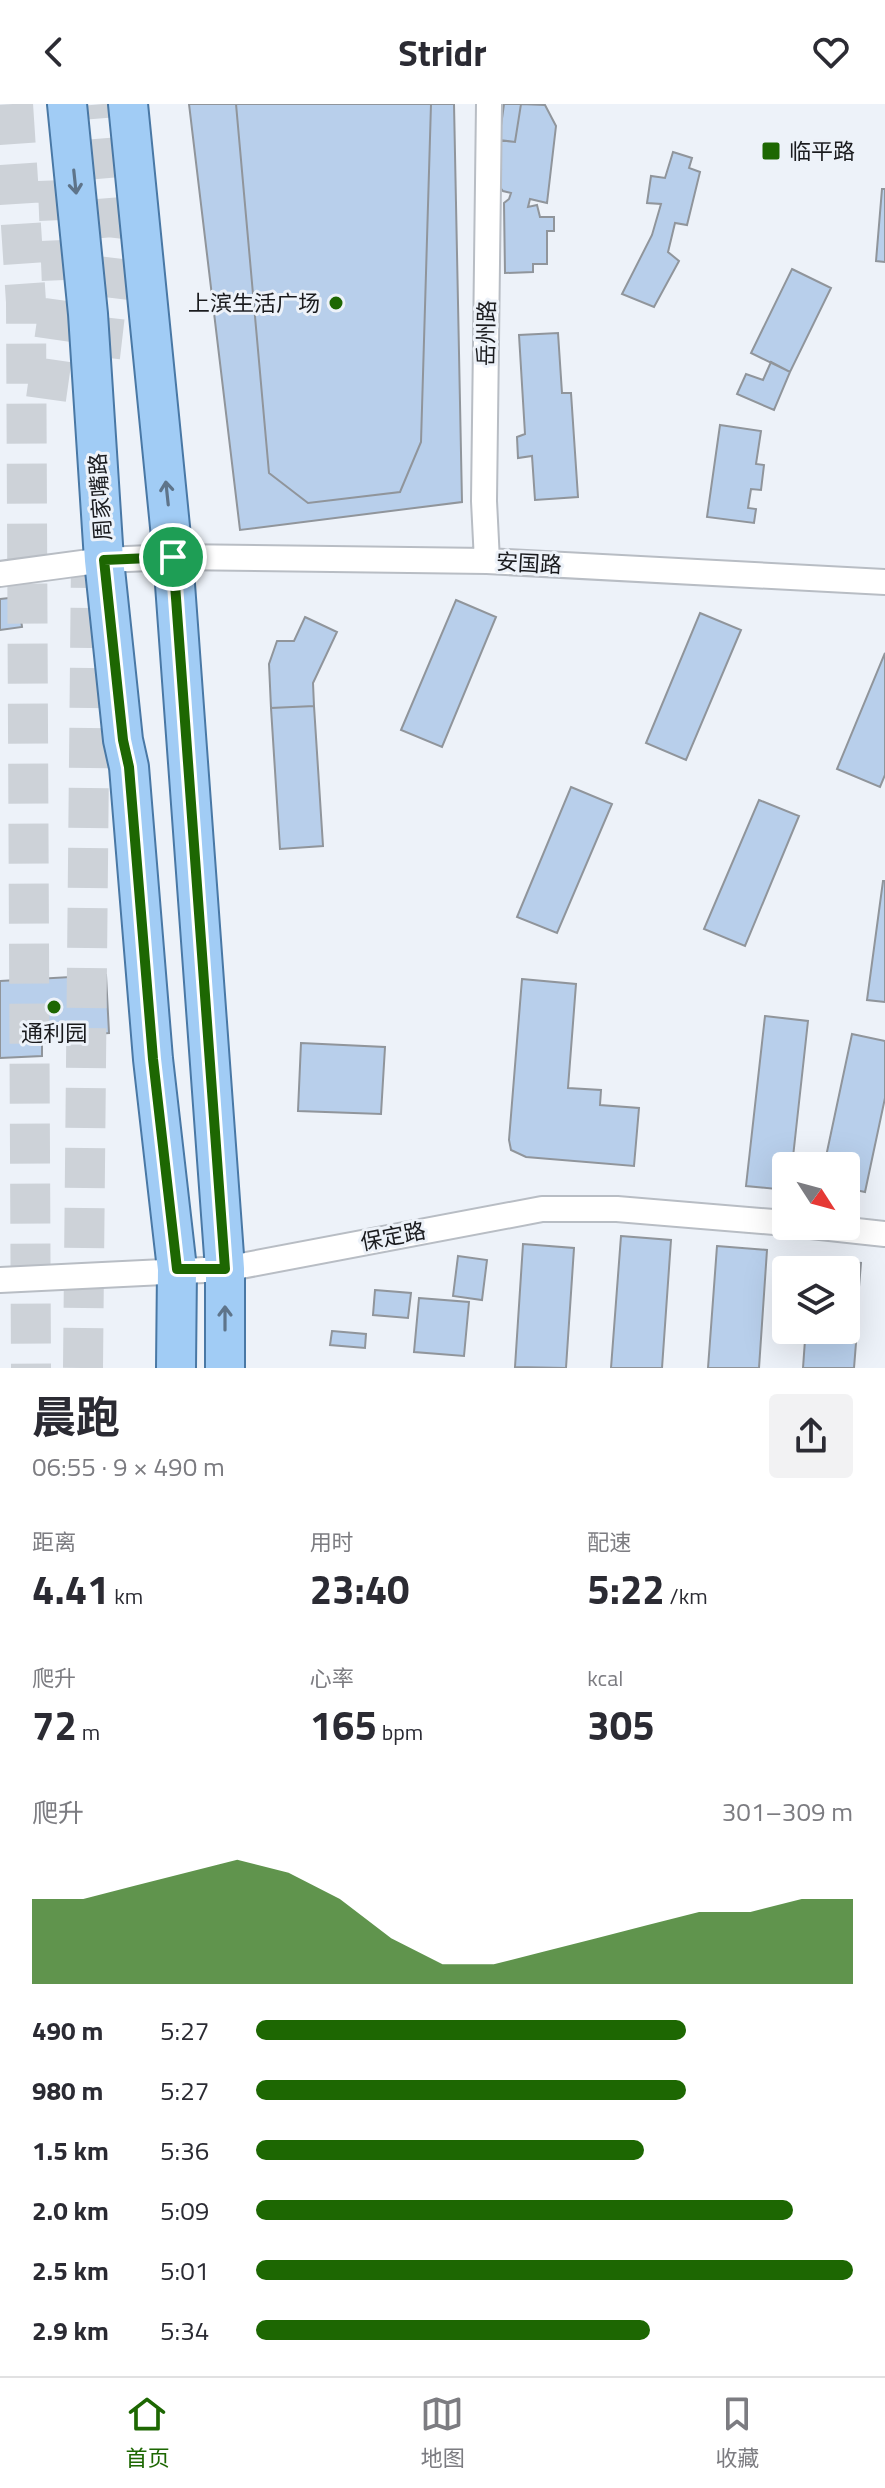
<!DOCTYPE html>
<html lang="zh">
<head>
<meta charset="utf-8">
<style>
	:root { --surface:#fff; --page:#f2f2f3; --text:#2b2b33; --muted:#7c7c81; --line:#e1e1e2; --accent:#1d6702 }
	body { margin:0; font-family:"Titillium Web","Noto Sans SC",sans-serif; background:var(--page); color:var(--text); height:100vh; display:flex; flex-direction:column; font-size:30px; white-space:nowrap }
	* { box-sizing:border-box; margin:0 }
	p { font-size:26px; color:var(--muted) }
	.icon { flex:none; width:44px; height:44px; fill:none; stroke:currentColor; stroke-width:2; stroke-linecap:round; stroke-linejoin:round }
	.map { position:relative; height:1264px; overflow:hidden }
	.sheet { display:flex; flex-direction:column; background:var(--surface); flex:1 }
	.sheet>* { flex:none }
	.needle { width:52px; rotate:126deg }
	.tools { position:absolute; left:772px; top:1048px; display:grid; gap:16px }
	.tools a { display:grid; place-items:center; width:88px; height:88px; border-radius:8px; background:var(--surface); box-shadow:0 8px 32px #0002; font-size:40px }
	.pin { position:absolute; display:grid; place-items:center; width:68px; height:68px; color:#fff; margin:-34px; border:4px solid #fff; border-radius:50%; box-shadow:0 2px 8px #0007 }
	.round { display:grid; place-items:center; flex:none; width:84px; height:84px; border-radius:8px; background:var(--page) }
	.summary { display:flex; align-items:center; justify-content:space-between; height:136px; padding:0 32px }
	h1 { font-size:44px; font-weight:700; line-height:60px }
	.figures { display:grid; grid-template-columns:repeat(3,1fr); gap:12px; height:136px; padding:8px 32px }
	.figures div { display:grid; align-content:center }
	.figures b { font-size:40px; font-weight:700 }
	.figures small { font-size:22px; font-weight:400 }
	.figures p { font-size:22px }
	.chart { height:224px; padding:16px 32px }
	.chart p { display:flex; justify-content:space-between }
	.chart svg { width:100%; height:144px; margin-top:8px; fill:var(--accent); opacity:.7 }
	ul { padding:0 32px; list-style:none; font-size:26px }
	li { display:grid; grid-template-columns:128px 96px 1fr; align-items:center; height:60px }
	li i { height:20px; border-radius:10px; background:var(--accent) }
	header { display:flex; justify-content:space-between; align-items:center; height:104px; padding:0 32px; background:var(--surface); font-size:36px; font-weight:700 }
	.tab-bar { display:flex; justify-content:space-around; align-items:center; height:112px; border-top:2px solid var(--line); background:var(--surface); font-size:22px; color:var(--muted) }
	.tab-bar a { display:grid; justify-items:center; gap:4px }
	.tab-bar .active { color:var(--accent) }
	.map>svg:first-child { display:block }
</style>
</head>
<body>
<header><svg class="icon" aria-label="back" viewBox="0 0 24 24"><path d="M15 5l-7 7 7 7"/></svg>Stridr<svg class="icon" aria-label="heart" viewBox="0 0 24 24"><path d="M12 20l-8-8c-3-5 5-10 8-4 3-6 11-1 8 4z"/></svg></header>
<div class="map">
<svg width="885" height="1264" viewBox="0 0 885 1264">
	<rect width="100%" height="100%" fill="#edf2f9"/>
	<path fill="#b8cfeb" stroke="#90959b" stroke-width="2" d="M189 0H454L462 398 240 426Z
		M236 0H431L421 338 400 388 308 399 269 369Z
		M504 0H521L515 38 499 36Z
		M521 0 545 1 556 22 547 99 530 95 528 103 537 101 540 113H554V127H547V160H533V168L505 169 504 99 509 95 511 89 503 87 499 82 501 66 495 65 499 36 515 38Z
		M673 48 692 54 689 64 700 68 687 121 675 119 668 148 679 157 654 203 622 190 652 131 661 100 647 99 651 72 665 74Z
		M882 85H885V158L876 157Z
		M792 165 831 184 790 268 751 249Z
		M558 229 562 289H571L578 393 535 396 532 352 518 354 517 333 525 330 519 231Z
		M771 258 790 268 774 306 737 290 746 270 763 276Z
		M720 321 761 327 756 360 764 361 761 386 751 385 748 404 756 405 754 419 707 413Z
		M18 493 22 523 0 526V495Z
		M456 496 496 513 442 643 401 626Z
		M700 509 741 526 686 656 646 639Z
		M305 513 337 528 313 579 314 602 271 604 269 560 277 537H294Z
		M885 549V671L880 683 837 665Z
		M314 602 323 742 280 745 271 604Z
		M571 683 612 700 557 829 517 813Z
		M759 696 799 712 745 842 704 825Z
		M883 777H885V898L867 896Z
		M106 871 109 929 42 933V952L0 954V877Z
		M522 875 576 880 568 984 601 986 600 1001 639 1004 634 1062 526 1053 511 1046 509 1036Z
		M765 912 808 917 792 1062H786V1086L746 1082Z
		M852 930 885 937V994L865 1088 846 1084V1062H824Z
		M301 939 385 943 381 1010 298 1007Z
		M621 1132 671 1136 662 1264H611Z
		M523 1140 574 1144 566 1264 515 1263Z
		M717 1142 767 1146 759 1264H708Z
		M458 1152 487 1156 482 1196 453 1192Z
		M819 1155 861 1159 856 1219 846 1218V1166H818Z
		M375 1186 411 1189 408 1214 373 1211Z
		M419 1194 469 1198 464 1252 414 1248Z
		M332 1227 366 1230 365 1244 330 1241Z
		M805 1236 856 1239 854 1264H803Z"/>
	<g fill="none" stroke-linecap="round" stroke-linejoin="round">
		<path stroke="#cdd2d8" stroke-width="40" stroke-dasharray="40 20" stroke-linecap="butt" d="M13 0 26 198 31 1264
			M100 253 114 133 103 0
			M46 295 62 182 57 60
			M83 1264 91 456"/>
		<g stroke="#b8bdc4" stroke-width="28">
			<path id="minor" d="M487 457 484 397 489 0
				M0 470 104 456 173 453 487 457 885 478
				M811 1122 885 1130
				M0 1176 225 1165 542 1105H617L786 1119"/>
		</g>
		<g stroke="#4978a5" stroke-width="42">
			<path id="primary" d="M67 0 88 210 104 456 123 636 129 663 153 955 177 1165 176 1264
				M128 0 173 453 225 1165V1264"/>
		</g>
		<use href="#minor" stroke="#fff" stroke-width="24"/>
		<use href="#primary" stroke="#a1ccf5" stroke-width="38"/>
	</g>
	<defs><path id="oneway-shaft" d="M-6 0H5M1.5-3L5.5 0L1.5 3" fill="none" stroke-width="1.6" stroke-linecap="round" stroke-linejoin="round" transform="scale(2)"/></defs>
	<g stroke="#5e748a">
		<use href="#oneway-shaft" transform="translate(75 78) rotate(84)"/>
		<use href="#oneway-shaft" transform="translate(167 389) rotate(-96)"/>
		<use href="#oneway-shaft" transform="translate(225 1214) rotate(-90)"/>
	</g>
	<g fill="none" stroke-linecap="round" stroke-linejoin="round">
		<g stroke="#fff" stroke-width="16">
			<path id="route" d="M173 453 225 1165H177L153 955 129 663 123 636 104 456Z"/>
		</g>
		<use href="#route" stroke="#1d6702" stroke-width="10"/>
	</g>
	<g fill="#1d6702" stroke="#edf2f9" stroke-width="3">
		<rect x="761" y="37" width="20" height="20" rx="4"/>
		<circle cx="336" cy="199" r="8"/>
		<circle cx="54" cy="903" r="8"/>
	</g>
	<g text-anchor="middle" stroke-width="6" stroke-linejoin="round" paint-order="stroke">
		<g font-size="22" fill="#1a1b1e" stroke="#edf2f9" text-anchor="start">
			<text x="789" y="55">临平路</text>
			<text x="320" y="207" text-anchor="end">上滨生活广场</text>
			<text x="54" y="937" text-anchor="middle">通利园</text>
		</g>
		<g font-size="22" fill="#1a1b1e" stroke="#edf2f9">
			<text transform="translate(486 229) rotate(-89)" y="8">岳州路</text>
			<text transform="translate(100 393) rotate(-94)" y="8">周家嘴路</text>
			<text transform="translate(529 459) rotate(3)" y="8">安国路</text>
			<text transform="translate(393 1132) rotate(-11)" y="8">保定路</text>
		</g>
	</g>
</svg>
<div class="tools">
<a><svg class="needle" viewBox="-14 -14 28 28"><path d="M0-13l5 13h-10z" fill="#e53935"/><path d="M0 13l5-13h-10z" fill="#7c7c81"/></svg></a>
<a><svg class="icon" aria-label="layers" viewBox="0 0 24 24"><path d="M12 4l9 5-9 5-9-5zM3 14l9 5 9-5"/></svg></a>
</div>
<div class="pin" style="left:173px;top:453px;background:#1e9e55"><svg class="icon" aria-label="arrive" viewBox="0 0 24 24"><path d="M6 21V4h12l-3 4 3 4H6"/></svg></div>
</div>
<section class="sheet">
<div class="summary"><div><h1>晨跑</h1><p>06:55 · 9 × 490 m</p></div><a class="round"><svg class="icon" aria-label="share" viewBox="0 0 24 24"><path d="M12 15V3M7 8l5-5 5 5M5 13v7h14v-7"/></svg></a></div>
<div class="figures">
<div><p>距离</p><b>4.41<small> km</small></b></div>
<div><p>用时</p><b>23:40</b></div>
<div><p>配速</p><b>5:22<small> /km</small></b></div>
</div>
<div class="figures">
<div><p>爬升</p><b>72<small> m</small></b></div>
<div><p>心率</p><b>165<small> bpm</small></b></div>
<div><p>kcal</p><b>305</b></div>
</div>
<div class="chart"><p><span>爬升</span>301–309 m</p>
<svg viewBox="0 0 160 44" preserveAspectRatio="none"><path d="M0 44V18L10 18L20 14L30 10L40 6L50 10L60 18L70 30L80 38L90 38L100 34L110 30L120 26L130 22L140 22L150 18L160 18V44z"/></svg>
</div>
<ul>
<li><b>490 m</b>5:27<i style="width:72%"></i></li>
<li><b>980 m</b>5:27<i style="width:72%"></i></li>
<li><b>1.5 km</b>5:36<i style="width:65%"></i></li>
<li><b>2.0 km</b>5:09<i style="width:90%"></i></li>
<li><b>2.5 km</b>5:01<i style="width:100%"></i></li>
<li><b>2.9 km</b>5:34<i style="width:66%"></i></li>
</ul>
</section>
<nav class="tab-bar">
<a class="active"><svg class="icon" aria-label="home" viewBox="0 0 24 24"><path d="M3 11l9-7 9 7M6 9v11h12V9"/></svg>首页</a>
<a><svg class="icon" aria-label="map" viewBox="0 0 24 24"><path d="M3 6l6-2 6 2 6-2v14l-6 2-6-2-6 2zM9 4v14M15 6v14"/></svg>地图</a>
<a><svg class="icon" aria-label="saved" viewBox="0 0 24 24"><path d="M7 4h10v16l-5-4-5 4z"/></svg>收藏</a>
</nav>
</body>
</html>
